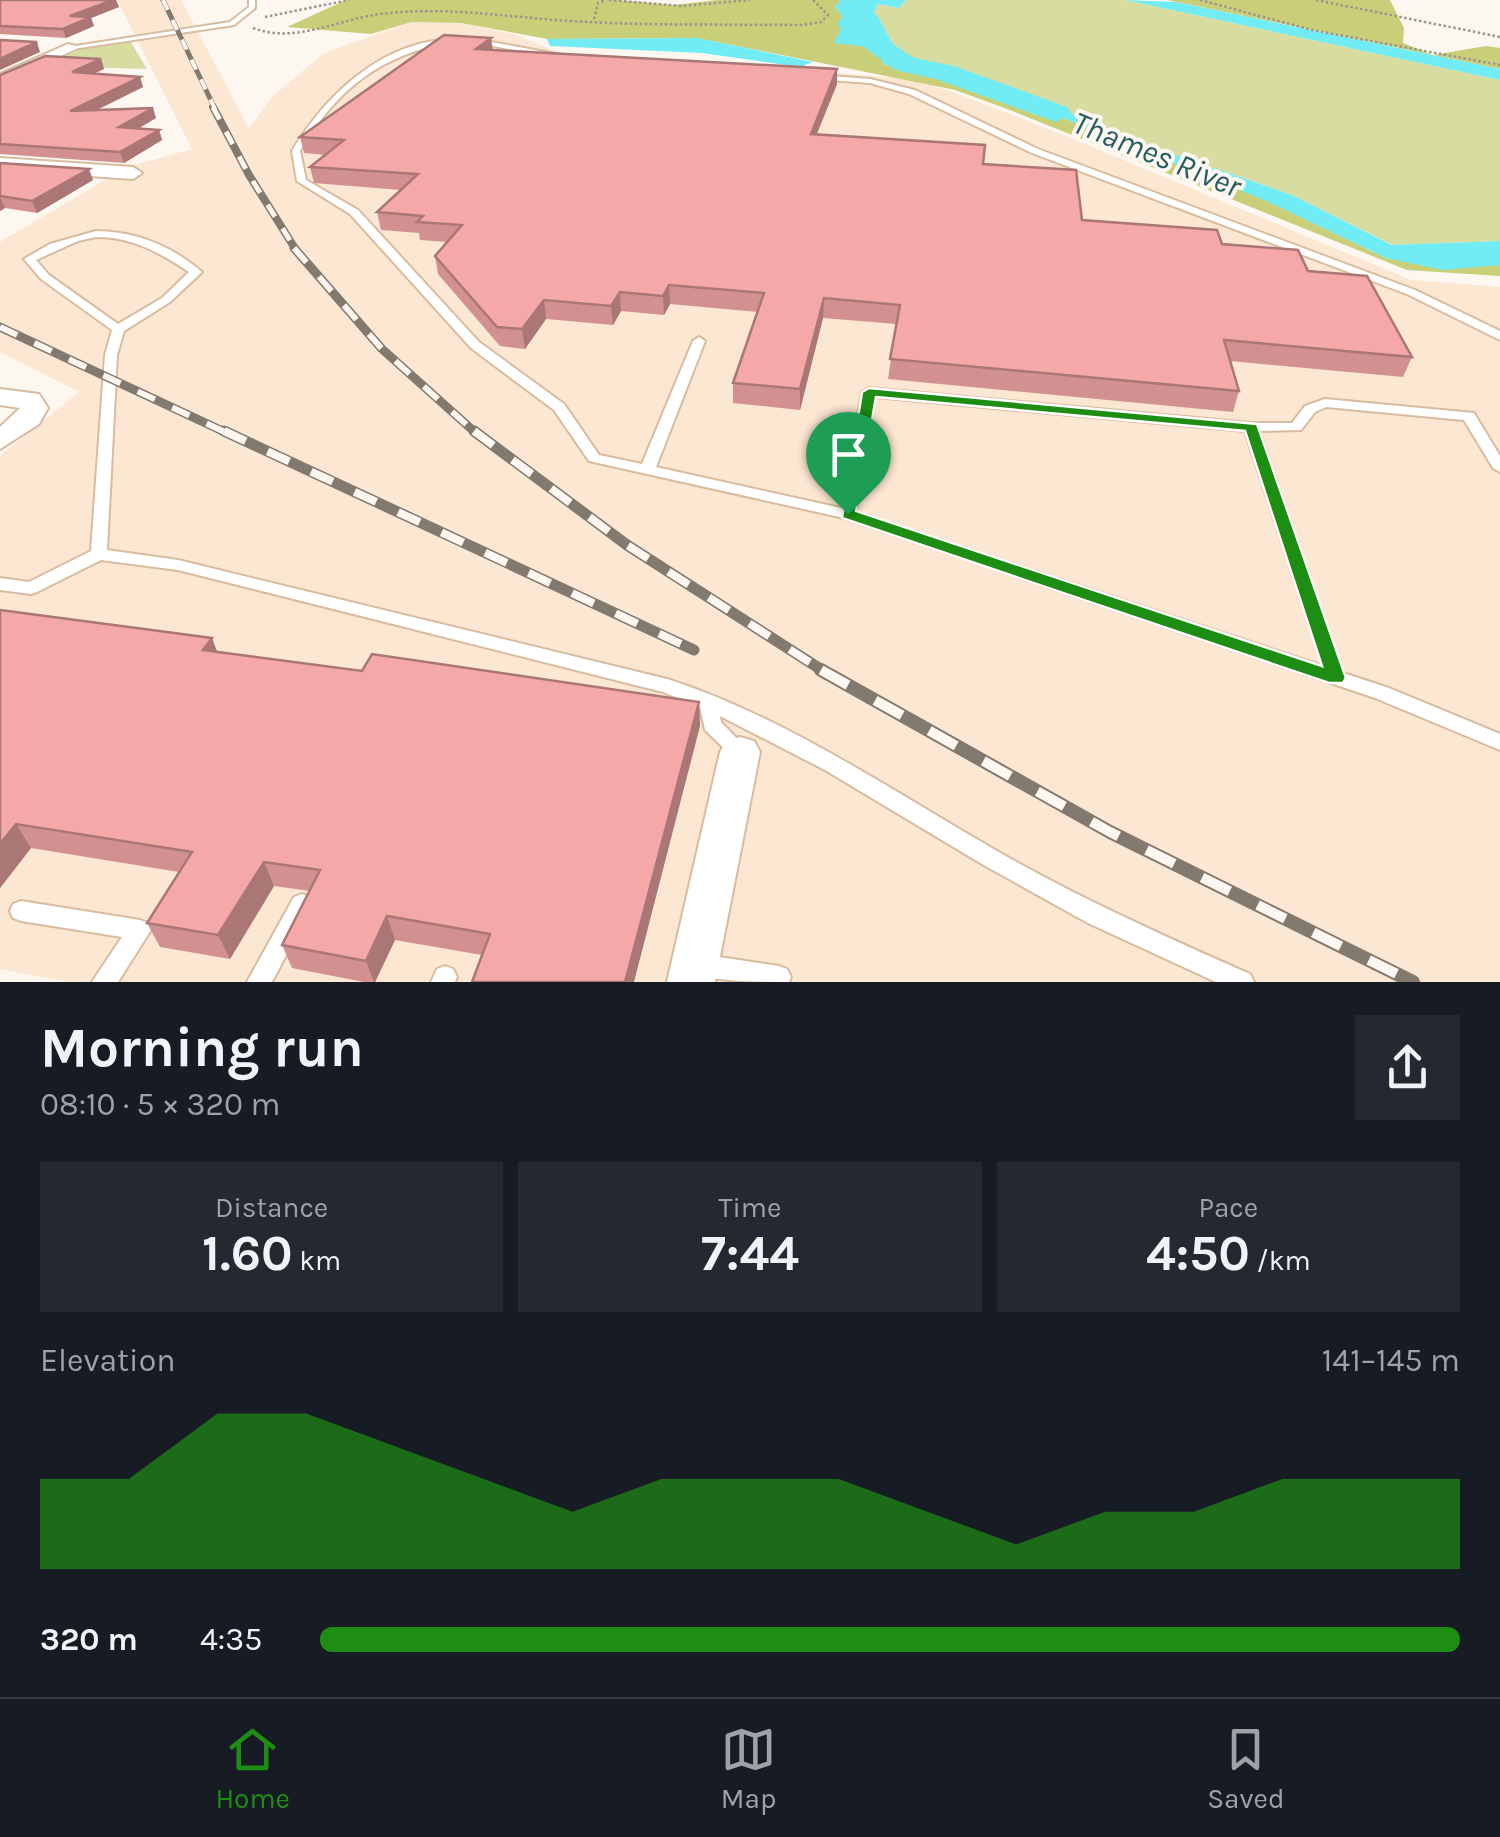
<!DOCTYPE html>
<html lang="en">
<head>
<meta charset="utf-8">
<style>
	:root { --surface:#171b24; --page:#242831; --text:#f1f3f6; --muted:#9ea1a6; --line:#363941; --accent:#1d8d13 }
	body { margin:0; font-family:Karla,sans-serif; background:var(--page); color:var(--text); height:100vh; display:flex; flex-direction:column; font-size:38px; white-space:nowrap }
	* { box-sizing:border-box; margin:0 }
	p { font-size:32px; color:var(--muted) }
	.icon { flex:none; width:55px; height:55px; fill:none; stroke:currentColor; stroke-width:2; stroke-linecap:round; stroke-linejoin:round }
	.map { position:relative; height:982px; overflow:hidden }
	.sheet { display:flex; flex-direction:column; background:var(--surface); flex:1 }
	.sheet>* { flex:none }
	.pin { position:absolute; display:grid; place-items:center; width:85px; height:85px; color:#fff; margin:-102px -42px; border-radius:50% 50% 50% 0; rotate:-45deg; box-shadow:0 0 10px #0007 }
	.pin .icon { rotate:45deg }
	.round { display:grid; place-items:center; flex:none; width:105px; height:105px; border-radius:0px; background:var(--page) }
	.head { display:flex; align-items:center; justify-content:space-between; height:170px; padding:0 40px }
	h1 { font-size:55px; font-weight:700; line-height:75px }
	.stats { display:grid; grid-template-columns:repeat(3,1fr); gap:15px; height:170px; padding:10px 40px }
	.stats div { display:grid; align-content:center; border-radius:0px; background:var(--page); text-align:center }
	.stats b { font-size:50px; font-weight:700 }
	.stats small { font-size:28px; font-weight:400 }
	.stats p { font-size:28px }
	.chart { height:280px; padding:20px 40px }
	.chart p { display:flex; justify-content:space-between }
	.chart svg { width:100%; height:180px; margin-top:10px; fill:var(--accent); opacity:.7 }
	ul { padding:0 40px; list-style:none; font-size:32px }
	li { display:grid; grid-template-columns:160px 120px 1fr; align-items:center; height:75px }
	li i { height:25px; border-radius:12px; background:var(--accent) }
	.tab-bar { display:flex; justify-content:space-around; align-items:center; height:140px; border-top:2px solid var(--line); background:var(--surface); font-size:28px; color:var(--muted) }
	.tab-bar a { display:grid; justify-items:center; gap:5px }
	.tab-bar .selected { color:var(--accent) }
	.map>svg:first-child { display:block }
</style>
</head>
<body>
<div class="map">
<svg width="1500" height="982" viewBox="0 0 1500 982">
	<rect width="100%" height="100%" fill="#fdf7f1"/>
	<path fill="#fce7d2" d="M117 0H181L249 128 273 96 324 53 412 22 461 23 517 35 559 53 901 78 950 91 1064 135 1411 280 1500 287V982H68L0 969V456L79 392 0 352V242L127 167 192 149Z"/>
	<path fill="#d7dda1" d="M906 0H1125L1500 80V241L1393 245 1292 195 1138 142 1016 90 903 54C887 41 887 27 874 12L878 4 899 8Z
		M129 39 147 69 45 66 87 46Z"/>
	<path fill="#c9cf78" d="M346 0H618L674 5 717 0H841L835 7 869 47 886 56 883 64 979 84 1263 199 1386 258 1500 265V276L1407 270 1010 110 955 90 697 38 547 39 461 23 412 22 371 34 287 27Z
		M1167 0H1390L1404 28 1403 43 1433 55 1486 46 1500 48V69Z"/>
	<path fill="#71ecf4" d="M841 0H906L899 8 878 4 874 12C887 27 887 41 903 54L1016 90 1138 142 1292 195 1392 245 1500 241V265L1443 270 1386 258 1264 200 979 84 883 64 885 56 869 47 834 43 841 29 837 24 843 17 835 7Z
		M1125 0 1176 2 1500 69V80Z
		M697 38 813 62 800 67 702 53 550 46 547 39Z"/>
	<g fill="none" stroke-linecap="round" stroke-linejoin="round">
		<path fill="#71ecf4" fill-rule="evenodd" d="M851 0H879L867 11 873 31 914 58 954 66 1067 107 1071 113 1056 122 936 79 895 70 848 35 842 9Z"/>
		<g stroke="#d8bca0" stroke-width="4">
			<path id="service" d="M249 0H255V8L234 25 73 49 69 47 230 22 249 7Z
				M455 39V41C382 54 338 87 300 151L306 180 358 210 479 342 564 404 599 455 642 464 693 341 699 337 705 341 656 467 841 508 862 392 869 388 1251 423H1292L1305 406 1325 399 1474 413 1500 456V472L1493 468 1464 420 1326 407 1315 412 1301 430 1259 431 1343 673 1389 688 1500 734V750L1375 698 844 518 589 461 554 410 471 348 350 214 297 181 292 151C327 93 384 40 455 39ZM875 397 1245 431 1323 666 856 512Z
				M475 39 556 54 560 56 556 58 473 42Z
				M818 75 870 79 915 90 1038 149 1415 290 1500 331V340L1407 294 1032 153 909 94 870 83 815 79Z
				M96 231C135 231 172 246 202 272L170 302 124 331 117 355 107 550 178 560 667 679C783 716 891 790 997 851 1079 898 1164 936 1250 974L1254 982H1216L1088 923 982 864 825 770 720 716 721 722 750 752 747 757 740 760 733 757 705 730 700 707 663 692 178 570 101 560 37 592 31 594 0 590V578L29 582 91 551 105 355 112 330 41 279 24 259 50 244ZM96 237C132 237 159 252 189 272L162 298 118 324 49 275 36 260 78 241Z
				M302 894 310 897 313 904 272 982H247L294 897Z
				M21 901 140 920 148 923 151 930 118 982H92L122 937 21 921 13 918 10 911 13 904Z
				M699 954 779 966 787 969 791 977 789 982C757 982 721 982 691 973L687 965 691 957Z
				M445 966 453 969 457 977 455 982H431L437 969Z"/>
		</g>
		<g stroke="#d8bca0" stroke-width="4">
			<path id="minor" d="M68 44 80 47 0 85V74Z
				M0 158 133 167 142 173 133 179 0 170Z
				M0 389 39 394 48 408 39 424 0 449V427L20 408 0 405Z
				M740 737 754 741 760 752 715 982H667L720 752 726 741Z"/>
		</g>
		<path stroke="#9d948b" stroke-width="2.5" stroke-dasharray="2.5 2.5" stroke-linecap="butt" d="M609 0 682 6 750 0
			M1200 0 1312 30 1500 65
			M1316 0 1500 37
			M265 17 349 0
			M594 19 598 3 606 0
			M253 28C295 44 336 20 380 14 446 6 505 17 571 21 648 26 725 24 802 25L821 22 828 15 813 0"/>
		<use href="#service" fill="#fff" fill-rule="evenodd"/>
		<use href="#minor" fill="#fff" fill-rule="evenodd"/>
		<g stroke="#82796f" stroke-width="5">
			<path id="rail-far4" d="M163 0 215 109"/>
		</g>
		<g stroke="#82796f" stroke-width="8">
			<path id="rail-far3" d="M213 107 249 175 296 250"/>
		</g>
		<g stroke="#82796f" stroke-width="9">
			<path id="rail-far2" d="M294 248 382 349 477 434
				M0 327 229 434"/>
		</g>
		<g stroke="#82796f" stroke-width="11">
			<path id="rail-far1" d="M224 431 694 650
				M474 431 627 545 825 672"/>
		</g>
		<g stroke="#82796f" stroke-width="14">
			<path id="rail" d="M821 670 1110 832 1413 982"/>
		</g>
		<use href="#rail-far4" stroke="#fdf7f1" stroke-width="4" stroke-dasharray="11" stroke-linecap="butt"/>
		<use href="#rail-far3" stroke="#fdf7f1" stroke-width="5" stroke-dasharray="14" stroke-linecap="butt"/>
		<use href="#rail-far2" stroke="#fdf7f1" stroke-width="6" stroke-dasharray="19" stroke-linecap="butt"/>
		<use href="#rail-far1" stroke="#fdf7f1" stroke-width="8" stroke-dasharray="24" stroke-linecap="butt"/>
		<use href="#rail" stroke="#fdf7f1" stroke-width="10" stroke-dasharray="31" stroke-linecap="butt"/>
	</g>
	<path fill="#d29190" d="M0 0H116L119 7 91 18 94 26 66 38 0 34Z
		M493 50 837 84 817 134 983 164 1082 220 1222 244 1308 271 1412 357 1403 377 1230 361 1239 391 1233 412 888 379 896 324 823 318 800 410 733 403V383L758 312 670 304 664 315 621 311 613 325 546 319 525 349 500 346 438 274 435 256 447 242 420 240 419 233 381 230 377 212 401 190 314 183 310 167 326 155 304 153 300 137Z
		M101 59 104 69 93 74 140 77 143 87 97 110 156 118 139 128 159 130 162 140 124 163 0 154V75Z
		M0 163 93 180 37 213 5 208 0 211Z
		M0 610 217 652 362 671 699 702 700 726 482 955 395 940 375 982H364L292 968 282 945 310 891 274 886 230 959 160 947 147 923 179 872 31 848 0 888Z"/>
	<path fill="#ab7676" d="M113 0H116L119 7 91 18 94 26 66 38 63 29 70 16Z
		M491 38 493 51 476 49Z
		M37 42 40 52 0 70V59Z
		M101 59 104 69 75 82 72 72Z
		M837 69V84L810 150 811 134Z
		M140 77 143 87 74 121 70 111Z
		M153 108 156 118 122 138 119 127Z
		M159 130 162 140 124 163 120 152Z
		M89 169 93 180 37 213 32 201Z
		M0 197 5 208 0 211Z
		M669 285 670 304 664 315 663 296Z
		M620 292 621 311 613 325 611 306Z
		M824 298 823 318 800 410V389Z
		M544 300 546 319 525 349 522 329Z
		M212 638 221 662 203 650Z
		M699 702 700 726 634 982H625Z
		M16 824 31 848 0 888V844Z
		M264 862 274 886 230 959 218 935Z
		M387 916 395 940 375 982H374L366 961Z"/>
	<path fill="#f4a9a8" stroke="#ab7676" stroke-width="2.5" d="M0 0H113L70 16 91 17 63 29 0 26Z
		M444 35 491 38 476 49 837 69 811 134 985 145 983 164 1076 170 1082 220 1217 230 1222 244 1298 250 1308 271 1367 276 1412 357 1224 340 1239 391 890 359 900 305 824 298 800 389 733 383 764 293 669 285 663 296 620 292 611 306 544 300 522 329 497 327 435 256 462 225 417 222 423 216 377 212 418 174 310 167 344 140 300 137Z
		M0 40 37 42 0 59Z
		M45 56 101 59 72 72 140 77 70 111 153 108 119 127 159 130 120 152 0 144V75Z
		M0 163 89 169 32 201 0 196Z
		M0 610 212 638 203 650 362 671 372 654 699 702 625 982H472L490 934 387 916 366 961 282 945 320 870 264 862 218 935 147 923 192 852 16 824 0 844Z"/>
	<path fill="#1d8d13" stroke="#fff" stroke-width="2.5" fill-rule="evenodd" d="M869 388 1257 424 1346 678 1343 683H1329L842 518 862 392ZM876 397 1245 431 1322 666 856 511Z"/>
	<g text-anchor="middle" stroke-width="8" stroke-linejoin="round" paint-order="stroke">
		<g font-size="32" font-style="italic" fill="#285d61" stroke="#fdf7f1">
			<text transform="translate(1157 154) rotate(22)" y="11">Thames River</text>
		</g>
	</g>
</svg>
<div class="pin" style="left:848px;top:514px;background:#1e9e55"><svg class="icon" aria-label="arrive" viewBox="0 0 24 24"><path d="M6 21V4h12l-3 4 3 4H6"/></svg></div>
</div>
<section class="sheet">
<div class="head"><div><h1>Morning run</h1><p>08:10 · 5 × 320 m</p></div><a class="round"><svg class="icon" aria-label="share" viewBox="0 0 24 24"><path d="M12 15V3M7 8l5-5 5 5M5 13v7h14v-7"/></svg></a></div>
<div class="stats">
<div><p>Distance</p><b>1.60<small> km</small></b></div>
<div><p>Time</p><b>7:44</b></div>
<div><p>Pace</p><b>4:50<small> /km</small></b></div>
</div>
<div class="chart"><p><span>Elevation</span>141–145 m</p>
<svg viewBox="0 0 160 44" preserveAspectRatio="none"><path d="M0 44V22L10 22L20 6L30 6L40 14L50 22L60 30L70 22L80 22L90 22L100 30L110 38L120 30L130 30L140 22L150 22L160 22V44z"/></svg>
</div>
<ul>
<li><b>320 m</b>4:35<i style="width:100%"></i></li>
</ul>
</section>
<nav class="tab-bar">
<a class="selected"><svg class="icon" aria-label="home" viewBox="0 0 24 24"><path d="M3 11l9-7 9 7M6 9v11h12V9"/></svg>Home</a>
<a><svg class="icon" aria-label="map" viewBox="0 0 24 24"><path d="M3 6l6-2 6 2 6-2v14l-6 2-6-2-6 2zM9 4v14M15 6v14"/></svg>Map</a>
<a><svg class="icon" aria-label="saved" viewBox="0 0 24 24"><path d="M7 4h10v16l-5-4-5 4z"/></svg>Saved</a>
</nav>
</body>
</html>
